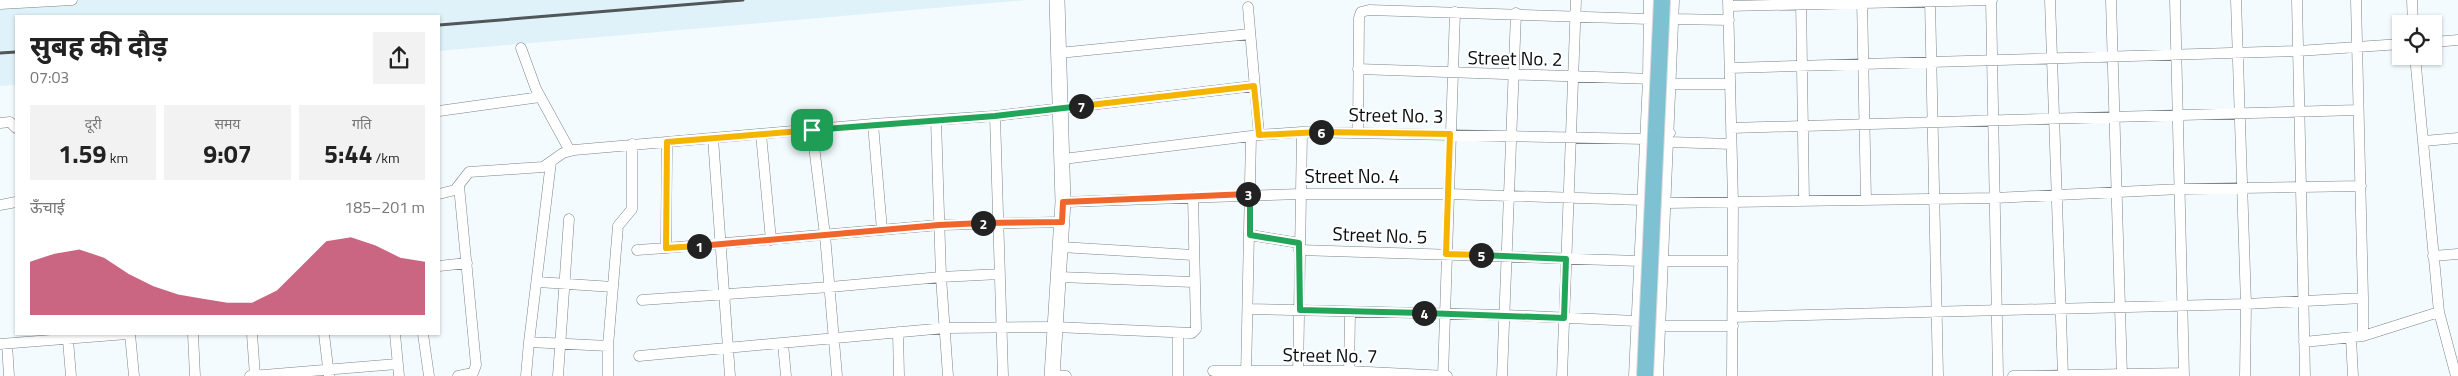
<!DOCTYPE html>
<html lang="hi">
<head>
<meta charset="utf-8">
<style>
	:root { --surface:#fff; --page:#f2f2f2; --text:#222; --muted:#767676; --accent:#b5244e }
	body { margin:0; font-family:"Titillium Web","Noto Sans Devanagari",sans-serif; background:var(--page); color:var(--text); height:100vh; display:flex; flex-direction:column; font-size:19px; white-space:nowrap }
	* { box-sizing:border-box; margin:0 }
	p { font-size:16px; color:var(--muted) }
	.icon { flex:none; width:28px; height:28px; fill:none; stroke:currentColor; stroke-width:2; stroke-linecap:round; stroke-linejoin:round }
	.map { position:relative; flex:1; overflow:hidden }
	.side { position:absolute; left:15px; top:15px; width:425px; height:320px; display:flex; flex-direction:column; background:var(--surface); border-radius:0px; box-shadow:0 1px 4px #0004 }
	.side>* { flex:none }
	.controls { position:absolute; left:2392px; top:15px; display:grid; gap:10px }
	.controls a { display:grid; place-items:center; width:50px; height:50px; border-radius:0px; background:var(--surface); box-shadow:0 1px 4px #0004; font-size:25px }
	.pin { position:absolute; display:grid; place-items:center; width:42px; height:42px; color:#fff; margin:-21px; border-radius:10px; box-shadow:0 2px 8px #0006 }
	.km { position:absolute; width:25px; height:25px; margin:-12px; border-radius:50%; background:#222; color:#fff; font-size:14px; line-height:25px; text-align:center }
	.round { display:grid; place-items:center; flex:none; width:52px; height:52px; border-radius:0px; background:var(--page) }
	.overview { display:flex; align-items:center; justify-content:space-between; height:85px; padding:0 15px }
	h1 { font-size:28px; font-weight:700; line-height:38px }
	.metrics { display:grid; grid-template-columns:repeat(3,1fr); gap:8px; height:85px; padding:5px 15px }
	.metrics div { display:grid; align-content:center; border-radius:0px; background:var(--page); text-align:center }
	.metrics b { font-size:25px; font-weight:700 }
	.metrics small { font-size:14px; font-weight:400 }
	.metrics p { font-size:14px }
	.chart { height:140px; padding:10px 15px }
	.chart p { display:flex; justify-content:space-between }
	.chart svg { width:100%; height:90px; margin-top:5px; fill:var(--accent); opacity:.7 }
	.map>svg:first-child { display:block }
</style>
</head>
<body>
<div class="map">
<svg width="2458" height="376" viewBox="0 0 2458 376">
	<rect width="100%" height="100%" fill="#f3fbfe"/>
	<path fill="#dff2f9" d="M0 0H1028L439 51V16H16V85L0 86Z"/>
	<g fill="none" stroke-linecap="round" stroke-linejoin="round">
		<g stroke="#7c8588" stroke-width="11">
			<path id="street" d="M1728 0 1733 202 1732 376
				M1801 0 1804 201
				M1862 0 1866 200
				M1930 0 1938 376
				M1991 0 1998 376
				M2050 0 2063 376
				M2111 0 2122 376
				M2175 0 2184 376
				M2236 0 2246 304 2245 376
				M2297 0 2305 376
				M2412 0 2413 24
				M0 4 72 0
				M1729 6 1992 0
				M1248 7 1259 135
				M1673 19 1729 20
				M2434 42 2458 40
				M521 48 536 89 570 151
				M1059 53 1250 34
				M2415 56 2439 312 2456 376
				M1730 68 2298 51 2401 44
				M1358 69 1653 79
				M1671 84H1730
				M439 111 540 97
				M995 116 1003 376
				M936 120 941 277 948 376
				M0 123 10 122 16 128
				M873 124 882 230
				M1731 128 2358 110
				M812 130 825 235 837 376
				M1358 132 1359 18 1361 12 1369 10 1649 19
				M761 134 771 240
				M713 138 730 376
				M2424 141 2458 138
				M667 142 666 248 939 225 1062 222
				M1670 142 1731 144
				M1063 159 1259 135 1302 132 1645 139 1670 133
				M551 162 529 342 608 346
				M439 194 455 190 469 172 543 167 563 153 574 150 873 124 995 116 1254 86
				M1063 202 1300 194H1449L1642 200
				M1667 203 1995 198 2180 189 2361 186
				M0 205 16 202
				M1250 235 1299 243
				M1061 247 1193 255
				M637 250 666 248
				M1299 250 1639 261
				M2433 256 2458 254
				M1665 261H1733
				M439 266 467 263
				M1059 277 1193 282
				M538 282 613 287
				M2363 298V336
				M642 300 830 287 941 277 1000 274
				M1248 309 1505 315 1636 321
				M1733 317 2246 304 2363 298 2356 0
				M1661 326H1733
				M898 332 899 376
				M130 334 134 376
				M193 334 195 376
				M252 334 255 376
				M324 334 329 376
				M395 334 399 376
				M423 334 429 376
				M2351 338 2353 376
				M68 340 71 376
				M2304 342 2363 336 2439 312
				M0 344 127 334
				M7 344 9 376
				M783 344 786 376
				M639 356 945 328 1055 327 1192 333 1196 329 1193 197
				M1213 371H1349L1447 376
				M1052 375 1066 376
				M250 376 397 364
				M458 376 473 373 476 365 459 186
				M526 376 529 342
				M558 376 569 219
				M608 376V346L618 226 632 209V144
				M1178 376V333
				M1246 376 1251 136
				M1298 376 1302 132
				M1349 376 1350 312
				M1443 376 1455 12
				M1502 376 1516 13
				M1562 376 1576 0
				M1634 376 1648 80 1649 0
				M1658 376 1674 0
				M2013 376 2184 373"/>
		</g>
		<g stroke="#7c8588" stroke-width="16">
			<path id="secondary" d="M1052 376 1063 202 1057 0"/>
		</g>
		<use href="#street" stroke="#fff" stroke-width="10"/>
		<use href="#secondary" stroke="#fff" stroke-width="15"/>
		<path stroke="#515658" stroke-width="3" d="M439 25 743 0
			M0 53 16 52"/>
		<g stroke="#d8d8d8" stroke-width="18" stroke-linecap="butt">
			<path id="primary-bridge" d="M1645 376 1662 0"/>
		</g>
		<use href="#primary-bridge" stroke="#7ec1d3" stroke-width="16"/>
	</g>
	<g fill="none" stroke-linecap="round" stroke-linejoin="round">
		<g stroke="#fff" stroke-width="10">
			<path id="split-1" d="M699 246 666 248 667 142 812 130"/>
		</g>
		<g stroke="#fff" stroke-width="10">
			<path id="split-2" d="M699 246 939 225 983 223"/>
		</g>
		<g stroke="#fff" stroke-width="10">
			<path id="split-3" d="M983 223 1062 222 1063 202 1248 194"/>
		</g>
		<g stroke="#fff" stroke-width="10">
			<path id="split-4" d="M1248 194H1250V235L1299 243 1300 310 1424 313"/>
		</g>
		<g stroke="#fff" stroke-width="10">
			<path id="split-5" d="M1424 313 1564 318 1566 259 1481 255"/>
		</g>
		<g stroke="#fff" stroke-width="10">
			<path id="split-6" d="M1321 132 1450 134 1446 254 1481 255"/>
		</g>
		<g stroke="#fff" stroke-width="10">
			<path id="split-7" d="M1081 106 1254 86 1259 135 1321 132"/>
		</g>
		<g stroke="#fff" stroke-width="10">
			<path id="split-8" d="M812 130 995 116 1081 106"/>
		</g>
		<use href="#split-1" stroke="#f5b400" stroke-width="6"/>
		<use href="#split-2" stroke="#f0652b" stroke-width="6"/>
		<use href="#split-3" stroke="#f0652b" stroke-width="6"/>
		<use href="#split-4" stroke="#22a559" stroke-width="6"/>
		<use href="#split-5" stroke="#22a559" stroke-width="6"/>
		<use href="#split-6" stroke="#f5b400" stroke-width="6"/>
		<use href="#split-7" stroke="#f5b400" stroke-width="6"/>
		<use href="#split-8" stroke="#22a559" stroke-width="6"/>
	</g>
	<g text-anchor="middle" stroke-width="4" stroke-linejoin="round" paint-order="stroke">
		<g font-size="19" fill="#090d0e" stroke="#fff">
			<text transform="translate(1515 58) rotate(1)" y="7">Street No. 2</text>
			<text transform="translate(1396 115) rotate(1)" y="7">Street No. 3</text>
			<text x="1352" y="183">Street No. 4</text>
			<text transform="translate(1380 235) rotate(2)" y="7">Street No. 5</text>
			<text transform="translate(1330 355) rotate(1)" y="7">Street No. 7</text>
		</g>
	</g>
</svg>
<div class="controls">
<a><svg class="icon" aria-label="locate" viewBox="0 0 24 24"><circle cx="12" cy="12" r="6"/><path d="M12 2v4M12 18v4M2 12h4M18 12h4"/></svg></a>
</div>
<div class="pin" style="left:812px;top:130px;background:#1e9e55"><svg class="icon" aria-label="arrive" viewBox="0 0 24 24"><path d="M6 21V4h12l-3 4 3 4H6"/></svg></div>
<b class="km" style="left:699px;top:246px">1</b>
<b class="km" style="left:983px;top:223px">2</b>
<b class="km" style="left:1248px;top:194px">3</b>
<b class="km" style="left:1424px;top:313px">4</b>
<b class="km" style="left:1481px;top:255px">5</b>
<b class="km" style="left:1321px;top:132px">6</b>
<b class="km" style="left:1081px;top:106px">7</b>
<section class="side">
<div class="overview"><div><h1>सुबह की दौड़</h1><p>07:03</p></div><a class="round"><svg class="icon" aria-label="share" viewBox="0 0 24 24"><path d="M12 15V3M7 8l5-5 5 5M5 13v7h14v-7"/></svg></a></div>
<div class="metrics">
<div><p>दूरी</p><b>1.59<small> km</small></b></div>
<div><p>समय</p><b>9:07</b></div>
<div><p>गति</p><b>5:44<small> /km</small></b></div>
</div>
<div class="chart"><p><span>ऊँचाई</span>185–201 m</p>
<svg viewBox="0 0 160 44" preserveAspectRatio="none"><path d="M0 44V18L10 14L20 12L30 16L40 24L50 30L60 34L70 36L80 38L90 38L100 32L110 20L120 8L130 6L140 10L150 16L160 18V44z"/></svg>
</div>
</section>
</div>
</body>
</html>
